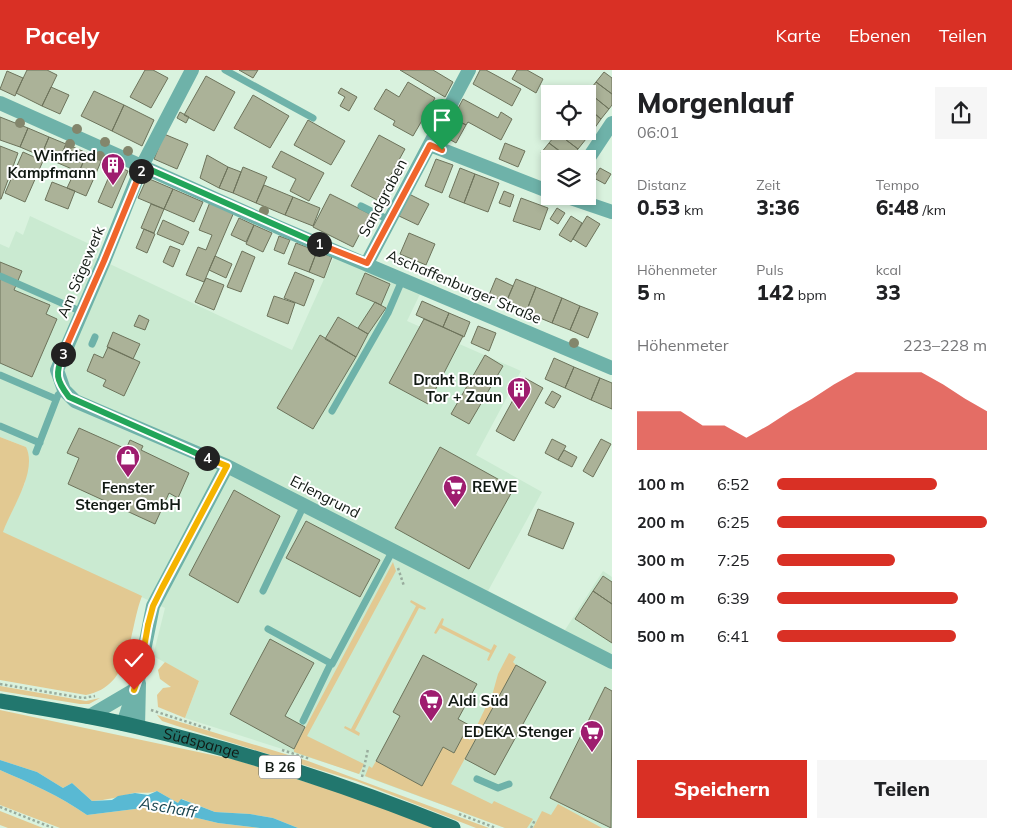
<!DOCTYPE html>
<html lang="de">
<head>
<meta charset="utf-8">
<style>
	:root { --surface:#fff; --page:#f6f6f6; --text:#202124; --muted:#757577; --accent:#d93025 }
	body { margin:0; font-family:Mulish,sans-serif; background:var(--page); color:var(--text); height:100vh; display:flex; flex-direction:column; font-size:19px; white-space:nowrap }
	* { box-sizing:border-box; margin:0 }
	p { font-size:16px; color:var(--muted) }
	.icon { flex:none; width:28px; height:28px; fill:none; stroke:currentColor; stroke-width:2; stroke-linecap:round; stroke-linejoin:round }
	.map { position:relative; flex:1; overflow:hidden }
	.details { display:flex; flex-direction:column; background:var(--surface); width:400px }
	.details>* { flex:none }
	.controls { position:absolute; left:541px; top:15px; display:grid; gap:10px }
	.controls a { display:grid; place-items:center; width:55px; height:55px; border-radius:0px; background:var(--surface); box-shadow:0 2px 8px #0003; font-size:25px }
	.pin { position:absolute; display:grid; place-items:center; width:42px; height:42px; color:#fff; margin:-51px -21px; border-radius:50% 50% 50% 0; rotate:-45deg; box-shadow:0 0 5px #0007 }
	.pin .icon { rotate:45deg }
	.km { position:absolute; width:25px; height:25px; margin:-12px; border-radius:50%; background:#222; color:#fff; font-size:14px; line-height:25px; text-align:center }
	.round { display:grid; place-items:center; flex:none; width:52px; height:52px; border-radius:0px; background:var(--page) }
	.summary { display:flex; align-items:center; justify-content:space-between; height:85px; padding:0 25px }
	h1 { font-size:28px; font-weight:800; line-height:38px }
	.stats { display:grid; grid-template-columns:repeat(3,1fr); gap:8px; height:85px; padding:5px 25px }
	.stats div { display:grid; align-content:center }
	.stats b { font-size:21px; font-weight:800 }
	.stats small { font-size:14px; font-weight:400 }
	.stats p { font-size:14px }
	.chart { height:140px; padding:10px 25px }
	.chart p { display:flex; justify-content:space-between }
	.chart svg { width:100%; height:90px; margin-top:5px; fill:var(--accent); opacity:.7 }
	.cta { display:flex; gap:10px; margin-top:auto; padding:10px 25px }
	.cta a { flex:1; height:58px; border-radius:0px; background:var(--accent); color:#fff; font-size:20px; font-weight:800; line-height:58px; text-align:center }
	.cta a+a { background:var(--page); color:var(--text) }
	ul { padding:0 25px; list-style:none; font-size:16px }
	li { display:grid; grid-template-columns:80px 60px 1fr; align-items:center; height:38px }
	li i { height:12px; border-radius:6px; background:var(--accent) }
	header { display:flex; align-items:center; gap:30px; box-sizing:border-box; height:70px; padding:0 25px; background:var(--accent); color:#fff }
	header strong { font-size:24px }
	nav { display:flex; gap:28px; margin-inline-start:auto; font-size:18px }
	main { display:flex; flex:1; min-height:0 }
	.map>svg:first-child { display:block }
</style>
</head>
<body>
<header>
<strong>Pacely</strong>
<nav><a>Karte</a><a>Ebenen</a><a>Teilen</a></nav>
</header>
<main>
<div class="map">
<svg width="612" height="758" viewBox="0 0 612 758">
	<rect width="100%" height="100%" fill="#d9f2de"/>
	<path fill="#caead1" d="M30 146 100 179 95 187 292 280 334 187 420 224 407 251 521 301 476 385 542 422 488 521 565 560 603 501 612 507V758H505L342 698 185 648 199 611 153 586 165 538 2 462 25 413 26 377 0 367V174L9 178 16 161 23 165Z"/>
	<path fill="#e2c992" d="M0 367 26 377C38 401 11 439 3 462L142 526C128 562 133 616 86 625L0 610Z
		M393 492 396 501 307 666 364 694 359 704 294 682V679Z
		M411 530 426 538 425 540 419 538 355 660 360 663 359 666 344 658 345 656 351 659 416 536 410 532Z
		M442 548 444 549 442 555 491 580 494 574 497 576 489 591 487 590 490 583 440 558 436 564 434 563Z
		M509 583 516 587 513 592 516 595 451 714 492 734 494 731 533 749 527 758H505L365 706 369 696 372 698 376 691 422 715 443 677 454 683 463 666 470 670 493 622 498 604Z
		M165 592 199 611 185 648 158 637 157 625 163 618 171 617 160 609 158 600Z
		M0 616 86 631 100 628 89 634H80L0 621Z
		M0 640 236 690 360 729 434 758H298L273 748 250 744 215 742 182 729 178 733 157 721C148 724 142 722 133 723 119 727 107 730 92 731L72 713 63 718 37 702 0 690Z
		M157 645 308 691 489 758H476L356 711 177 656 162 651Z
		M0 700C30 713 60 726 87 745L151 737 218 753 260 758H60L0 735Z
		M558 734 602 758H533L542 741 551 745Z
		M0 741 43 758H8L0 755Z"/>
	<path fill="#59b9d3" d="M0 690 37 702 63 718 72 713 92 731 112 730 118 726 135 723 148 725 157 721 178 733 181 729 215 742 250 744 273 748 298 758H260L218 753 151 737 87 745C60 726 30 713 0 700Z"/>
	<path fill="#abb298" stroke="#6d735b" d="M27 0H47L57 5 42 36 16 23Z
		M145 0H153L168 8 151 38 130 27Z
		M239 0H258L253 8Z
		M400 0H433L453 12 445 27Z
		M480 0H486L521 19 512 36 473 14Z
		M517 0H527L543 9 536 23 512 9Z
		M7 1 23 8 15 26 0 19Z
		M604 2 612 8V24L596 12Z
		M206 6 235 22 214 61 184 45Z
		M408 12 435 28 413 66 393 55 395 51 374 39 386 19 399 27Z
		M596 12 612 24V35L609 39 588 22Z
		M51 17 69 25 60 44 42 36Z
		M341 18 357 27 349 41 340 36 345 27 338 23Z
		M94 21 124 35 112 61 81 46Z
		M588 22 609 39 601 49 588 38Z
		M253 25 289 46 270 78 234 58Z
		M463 29 498 48 501 42 512 49 501 70 468 52 466 55 453 48Z
		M124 35 154 50 142 76 112 61Z
		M588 38 601 49 594 59 588 54Z
		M180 42 189 47 186 53 177 48Z
		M0 47 28 58 20 77 0 70Z
		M453 48 466 55 456 73 449 69 451 65 446 62Z
		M308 50 345 71 331 95 294 75Z
		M588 54 594 59 586 69 576 61H588Z
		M28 58 49 67 41 86 20 77Z
		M558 61H576L586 69 578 79 557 63Z
		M557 63 578 79 571 89 549 73Z
		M164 64 188 74 177 99 154 89Z
		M379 65 405 79 377 130 351 116Z
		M49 67 66 74 58 93 41 86Z
		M505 73 525 81 518 97 499 89Z
		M549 73 569 89 550 90 541 83Z
		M66 74 87 83 79 102 58 93Z
		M0 76 18 83 1 129H0Z
		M281 81 324 103 309 131 290 121 296 109 272 97Z
		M23 82 43 91 25 132 5 123Z
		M87 83 102 89 94 108 79 102Z
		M207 85 228 97 219 118 200 108Z
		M436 89 453 95 442 123 425 116Z
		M114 95 128 101 112 138 98 132Z
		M228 97 241 102 233 123 219 118Z
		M243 97 267 107 256 133 233 123Z
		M460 98 475 104 464 133 449 127Z
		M600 98 611 104 605 114 594 108Z
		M75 101 94 108 86 126 67 118Z
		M475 104 499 113 488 142 464 133Z
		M147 108 173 119 164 139 138 128Z
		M52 112 75 121 68 139 45 130Z
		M264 115 293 127 285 145 256 133Z
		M173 119 203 132 194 152 164 139Z
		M504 121 514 125 510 137 499 133Z
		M330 124 370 144 353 177 313 157Z
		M409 124 429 134 418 155 399 146Z
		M293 127 320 138 313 156 285 145Z
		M521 128 548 138 540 160 513 151Z
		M210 132 234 142 204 212 186 205 198 177 206 180 212 165 199 160Z
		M151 134 164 139 154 163 141 158Z
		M557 138 565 143 558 154 550 149Z
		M571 146 582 153 571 172 559 165Z
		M587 146 600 154 586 177 573 169Z
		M239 148 254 155 246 172 231 165Z
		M163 150 189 162 183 175 157 164Z
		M254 155 272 163 263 182 246 174Z
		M144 159 155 164 147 183 136 178Z
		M409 163 435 174 426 195 400 184Z
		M279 166 290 170 284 184 274 180Z
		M296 173 317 181 309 202 288 194Z
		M170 176 180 180 173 197 163 192Z
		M242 181 255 187 241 222 227 217Z
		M317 181 332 187 324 208 309 202Z
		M215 186 232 194 226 208 209 200Z
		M0 192 22 201 14 220 50 235 46 244 57 249 32 307 0 293Z
		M295 202 314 210 304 236 284 228Z
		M365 203 390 214 381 235 356 224Z
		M206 208 224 215 214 240 195 232Z
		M496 208 513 216 506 232 489 225Z
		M516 209 536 217 526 242 506 233Z
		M536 217 562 228 552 253 526 242Z
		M274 226 295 233 288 254 267 246Z
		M562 228 580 236 570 260 552 253Z
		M422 231 449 243 443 257 416 245Z
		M375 232 386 238 368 264 358 258Z
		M580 236 598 243 588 268 570 260Z
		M449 243 470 252 464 267 443 257Z
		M139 245 149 250 145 260 134 256Z
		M338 247 368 264 356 287 325 269Z
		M424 249 463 266 428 334 389 313Z
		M478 256 496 263 489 281 471 273Z
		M113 262 140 274 133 289 107 277Z
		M320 265 356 287 313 359 277 338Z
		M108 277 140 292 124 326 103 316 106 310 87 301 94 284 103 288Z
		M485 285 503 296 469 354 451 344Z
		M554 288 574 297 565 318 545 309Z
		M574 297 600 308 591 330 565 318Z
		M525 308 543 318 514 371 496 361Z
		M600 308 612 313V339L591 330Z
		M552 321 561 326 554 338 545 333Z
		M79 358 126 379 130 370 143 376 141 380 189 403 178 428 169 423 155 454 68 414 79 388 67 383Z
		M552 369 566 376 558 390 545 383Z
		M601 369 611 374 593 407 583 401Z
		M440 377 514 418 469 499 395 458Z
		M564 380 577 387 572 397 558 390Z
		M234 420 280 446 238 533 189 505Z
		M538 439 574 453 563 479 528 465Z
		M306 451 380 490 360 527 286 488Z
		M603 506 612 512V534L593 521Z
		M593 521 612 534V573L575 549Z
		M270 569 314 593 285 646 305 657 294 679 230 644Z
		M423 585 477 614 458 649 469 655 463 666 454 683 443 677 422 716 376 691 400 646 393 642Z
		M516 595 546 612 495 705 465 689Z
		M605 617 612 621 611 758 550 728Z"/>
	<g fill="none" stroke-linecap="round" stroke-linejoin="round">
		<path stroke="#99ac9d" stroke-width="2.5" stroke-dasharray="2.5 2.5" stroke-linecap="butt" d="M398 498 404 516
			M0 614 83 628 95 626
			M151 640 212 660
			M282 680 310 689
			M362 707 368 679
			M0 737 53 758
			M459 744 496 758
			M531 758 535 750"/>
		<path stroke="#6eb2a9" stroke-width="7" d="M225 0 313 48
			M361 136 389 150
			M0 206 82 242
			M92 274 95 267
			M0 305 56 329
			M332 341 388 243 403 208
			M0 356 40 373
			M36 382 58 325 64 320
			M263 521 304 435
			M268 559 332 594 393 480
			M303 651 331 593
			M477 709 498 718 509 714"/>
		<path stroke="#6eb2a9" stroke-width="14" d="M192 0 142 96 104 191 57 300 64 320 75 331 227 396 612 592
			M0 33 280 158 612 298
			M430 75 550 122
			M588 89 612 53
			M565 126 612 142
			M367 193 469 0
			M88 647 134 620
			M123 654 139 606 153 536 227 396
			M138 657 139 613"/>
		<path stroke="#22776e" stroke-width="15" id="s1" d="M0 631C46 639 93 646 138 657 246 682 351 717 453 758"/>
	</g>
	<g fill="#83866c">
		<circle cx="20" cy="53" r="5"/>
		<circle cx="77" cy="59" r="5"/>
		<circle cx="105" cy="72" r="5"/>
		<circle cx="70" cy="74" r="5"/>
		<circle cx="128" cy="81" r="5"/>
		<circle cx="100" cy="86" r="5"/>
		<circle cx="264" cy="141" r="5"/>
		<circle cx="574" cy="273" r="5"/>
	</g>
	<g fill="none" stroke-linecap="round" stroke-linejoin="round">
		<g stroke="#fff" stroke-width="10">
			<path id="split-1" d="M319 174 367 193 430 75 442 80"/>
		</g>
		<g stroke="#fff" stroke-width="10">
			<path id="split-2" d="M141 101 142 96 319 174"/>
		</g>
		<g stroke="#fff" stroke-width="10">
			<path id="split-3" d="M63 284 104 191 141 101"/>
		</g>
		<g stroke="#fff" stroke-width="10">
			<path id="split-4" d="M63 284C55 304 56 310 69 327L207 388"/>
		</g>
		<g stroke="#fff" stroke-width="10">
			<path id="split-5" d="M148 555 153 536 162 518 227 396 207 388"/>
		</g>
		<g stroke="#fff" stroke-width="10">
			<path id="split-6" d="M134 620 139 606 148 555"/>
		</g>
		<use href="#split-1" stroke="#f0652b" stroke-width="6"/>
		<use href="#split-2" stroke="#22a559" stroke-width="6"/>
		<use href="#split-3" stroke="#f0652b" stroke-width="6"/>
		<use href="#split-4" stroke="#22a559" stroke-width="6"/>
		<use href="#split-5" stroke="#f5b400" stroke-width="6"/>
		<use href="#split-6" stroke="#f5b400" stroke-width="6"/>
	</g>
	<defs>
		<g id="building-pin" transform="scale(1.25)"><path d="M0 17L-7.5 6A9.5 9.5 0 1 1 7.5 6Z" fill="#9e1d6f" stroke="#fff"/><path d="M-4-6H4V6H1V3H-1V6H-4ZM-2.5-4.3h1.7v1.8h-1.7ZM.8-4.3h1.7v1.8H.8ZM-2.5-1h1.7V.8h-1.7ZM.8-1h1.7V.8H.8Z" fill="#fff"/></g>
		<g id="shop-pin" transform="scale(1.25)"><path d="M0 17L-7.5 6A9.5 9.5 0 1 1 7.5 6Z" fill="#9e1d6f" stroke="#fff"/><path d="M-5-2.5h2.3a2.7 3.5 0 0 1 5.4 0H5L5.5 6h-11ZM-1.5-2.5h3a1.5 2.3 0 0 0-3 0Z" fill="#fff"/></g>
		<g id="supermarket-pin" transform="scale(1.25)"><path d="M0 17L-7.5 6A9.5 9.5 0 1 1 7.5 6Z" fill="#9e1d6f" stroke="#fff"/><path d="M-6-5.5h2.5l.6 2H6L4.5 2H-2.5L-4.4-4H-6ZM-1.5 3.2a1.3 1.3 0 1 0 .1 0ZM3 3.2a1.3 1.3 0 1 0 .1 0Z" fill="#fff"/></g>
	</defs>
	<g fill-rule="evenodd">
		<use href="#building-pin" x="113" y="95"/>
		<use href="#building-pin" x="519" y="319"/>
		<use href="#shop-pin" x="128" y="387"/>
		<use href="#supermarket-pin" x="455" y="417"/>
		<use href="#supermarket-pin" x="431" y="631"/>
		<use href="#supermarket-pin" x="592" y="662"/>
	</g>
	<g text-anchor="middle" stroke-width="4" stroke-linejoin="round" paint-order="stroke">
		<rect fill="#fff" stroke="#585e5a" stroke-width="1" x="259" y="685.5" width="42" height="23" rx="4"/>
		<g font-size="14" font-weight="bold" fill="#111913">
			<text x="280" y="702">B 26</text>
		</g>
		<g font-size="15" font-weight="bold" fill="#111913" stroke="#fff" text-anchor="end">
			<text x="96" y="91">Winfried<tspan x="96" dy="17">Kampfmann</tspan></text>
			<text x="502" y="315">Draht Braun<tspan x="502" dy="17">Tor + Zaun</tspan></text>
			<text x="472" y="422" text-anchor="start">REWE</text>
			<text x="128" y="423" text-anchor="middle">Fenster<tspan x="128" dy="17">Stenger GmbH</tspan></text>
			<text x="448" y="636" text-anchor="start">Aldi Süd</text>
			<text x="574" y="667">EDEKA Stenger</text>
		</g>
		<g font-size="15" fill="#111913" stroke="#fff">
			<text transform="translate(383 128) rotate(-62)" y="5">Sandgraben</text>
			<text transform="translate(81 202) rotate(-67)" y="5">Am Sägewerk</text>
			<text transform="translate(464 217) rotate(23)" y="5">Aschaffenburger Straße</text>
			<text transform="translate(325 427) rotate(27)" y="5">Erlengrund</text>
			<text dy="5" stroke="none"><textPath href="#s1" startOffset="206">Südspange</textPath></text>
		</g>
		<g font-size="16" font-style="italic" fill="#19444f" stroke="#fff">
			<text transform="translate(168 737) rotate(10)" y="6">Aschaff</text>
		</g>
	</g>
</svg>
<div class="controls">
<a><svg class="icon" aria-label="locate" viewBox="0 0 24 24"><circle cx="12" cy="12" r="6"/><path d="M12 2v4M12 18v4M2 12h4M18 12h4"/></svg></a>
<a><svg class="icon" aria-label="layers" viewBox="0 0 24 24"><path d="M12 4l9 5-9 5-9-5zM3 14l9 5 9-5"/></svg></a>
</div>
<div class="pin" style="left:442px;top:80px;background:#1e9e55"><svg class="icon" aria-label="arrive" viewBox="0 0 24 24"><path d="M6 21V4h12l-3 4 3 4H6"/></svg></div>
<div class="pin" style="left:134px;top:620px;background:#d93025"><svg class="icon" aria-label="check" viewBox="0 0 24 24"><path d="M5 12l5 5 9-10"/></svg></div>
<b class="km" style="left:319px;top:174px">1</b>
<b class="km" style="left:141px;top:101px">2</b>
<b class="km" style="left:63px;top:284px">3</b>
<b class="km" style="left:207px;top:388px">4</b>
</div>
<section class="details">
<div class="summary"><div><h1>Morgenlauf</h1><p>06:01</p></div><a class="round"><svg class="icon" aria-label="share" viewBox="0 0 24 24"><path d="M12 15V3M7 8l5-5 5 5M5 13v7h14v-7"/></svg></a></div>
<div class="stats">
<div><p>Distanz</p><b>0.53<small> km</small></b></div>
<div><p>Zeit</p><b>3:36</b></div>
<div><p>Tempo</p><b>6:48<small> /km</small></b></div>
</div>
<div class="stats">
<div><p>Höhenmeter</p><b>5<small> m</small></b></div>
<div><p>Puls</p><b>142<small> bpm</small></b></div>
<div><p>kcal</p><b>33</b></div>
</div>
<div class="chart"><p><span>Höhenmeter</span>223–228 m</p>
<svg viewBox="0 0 160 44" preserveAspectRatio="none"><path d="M0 44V25L10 25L20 25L30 32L40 32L50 38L60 32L70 25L80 19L90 12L100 6L110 6L120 6L130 6L140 12L150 19L160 25V44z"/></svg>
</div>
<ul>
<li><b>100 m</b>6:52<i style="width:76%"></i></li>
<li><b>200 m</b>6:25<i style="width:100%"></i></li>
<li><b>300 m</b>7:25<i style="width:56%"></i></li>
<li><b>400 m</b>6:39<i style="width:86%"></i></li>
<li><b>500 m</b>6:41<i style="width:85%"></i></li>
</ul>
<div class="cta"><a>Speichern</a><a>Teilen</a></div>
</section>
</main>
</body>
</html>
